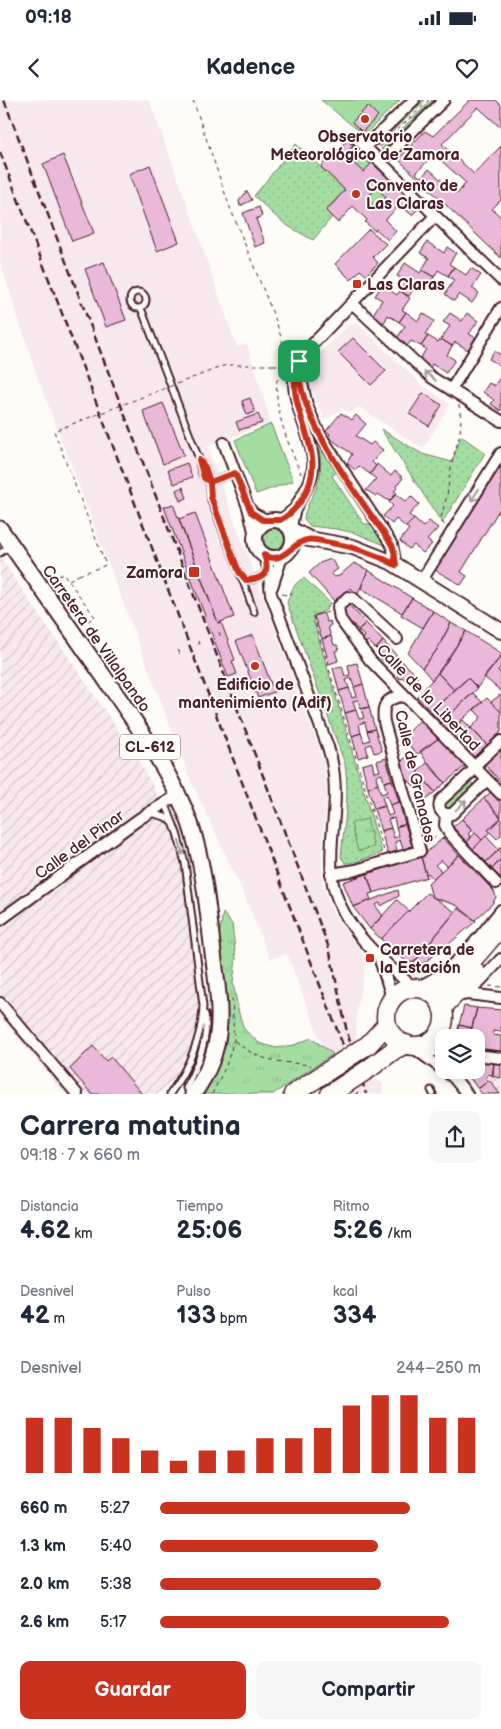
<!DOCTYPE html>
<html lang="es">
<head>
<meta charset="utf-8">
<style>
	:root { --surface:#fff; --page:#f6f6f7; --text:#1f2937; --muted:#747a83; --accent:#c8321e }
	body { margin:0; font-family:"Balsamiq Sans",sans-serif; background:var(--page); color:var(--text); height:100vh; display:flex; flex-direction:column; font-size:19px; white-space:nowrap }
	* { box-sizing:border-box; margin:0 }
	p { font-size:16px; color:var(--muted) }
	.icon { flex:none; width:28px; height:28px; fill:none; stroke:currentColor; stroke-width:2; stroke-linecap:round; stroke-linejoin:round }
	.map { position:relative; height:994px; overflow:hidden }
	.side { display:flex; flex-direction:column; background:var(--surface); flex:1 }
	.side>* { flex:none }
	.buttons { position:absolute; left:435px; top:929px; display:grid; gap:10px }
	.buttons a { display:grid; place-items:center; width:50px; height:50px; border-radius:10px; background:var(--surface); box-shadow:0 2px 12px #0003; font-size:25px }
	.pin { position:absolute; display:grid; place-items:center; width:42px; height:42px; color:#fff; margin:-21px; border-radius:10px; box-shadow:0 2px 8px #0006 }
	.round { display:grid; place-items:center; flex:none; width:52px; height:52px; border-radius:10px; background:var(--page) }
	.head { display:flex; align-items:center; justify-content:space-between; height:85px; padding:0 20px }
	h1 { font-size:28px; font-weight:700; line-height:38px }
	.stats { display:grid; grid-template-columns:repeat(3,1fr); gap:8px; height:85px; padding:5px 20px }
	.stats div { display:grid; align-content:center }
	.stats b { font-size:25px; font-weight:700 }
	.stats small { font-size:14px; font-weight:400 }
	.stats p { font-size:14px }
	.chart { height:140px; padding:10px 20px }
	.chart p { display:flex; justify-content:space-between }
	.chart svg { width:100%; height:90px; margin-top:5px; stroke:var(--accent); stroke-width:6 }
	.cta { display:flex; gap:10px; margin-top:auto; padding:10px 20px }
	.cta a { flex:1; height:58px; border-radius:10px; background:var(--accent); color:#fff; font-size:20px; font-weight:700; line-height:58px; text-align:center }
	.cta a+a { background:var(--page); color:var(--text) }
	ul { padding:0 20px; list-style:none; font-size:16px }
	li { display:grid; grid-template-columns:80px 60px 1fr; align-items:center; height:38px }
	li i { height:12px; border-radius:6px; background:var(--accent) }
	.status { display:flex; justify-content:space-between; align-items:center; height:35px; padding:0 25px; background:var(--surface); direction:ltr }
	.status svg { height:14px; fill:currentColor }
	header { display:flex; justify-content:space-between; align-items:center; height:65px; padding:0 20px; background:var(--surface); font-size:22px; font-weight:700 }
	.map>svg:first-child { display:block }
</style>
</head>
<body>
<div class="status"><b>09:18</b><svg viewBox="0 0 49 12"><path d="M0 12V9h3v3zM5 12V6h3v6zM10 12V3h3v9zM15 12V0h3v12zM26 1h20v11H26zM47 4h2v5h-2z"/></svg></div>
<header><svg class="icon" aria-label="back" viewBox="0 0 24 24"><path d="M15 5l-7 7 7 7"/></svg>Kadence<svg class="icon" aria-label="heart" viewBox="0 0 24 24"><path d="M12 20l-8-8c-3-5 5-10 8-4 3-6 11-1 8 4z"/></svg></header>
<div class="map">
<svg width="501" height="994" viewBox="0 0 501 994">
	<defs>
		<pattern id="industrial-furrows" width="10" height="10" patternUnits="userSpaceOnUse" patternTransform="scale(1.25)"><rect width="10" height="10" fill="#f7e8ee"/><path d="M-1 1l2-2M0 10L10 0M9 11l2-2" fill="none" stroke="#d5c7cc"/></pattern>
		<pattern id="grass-dots" width="8" height="8" patternUnits="userSpaceOnUse" patternTransform="scale(1.25)"><rect width="8" height="8" fill="#a4dda2"/><path d="M2 2h.1M6 6h.1" fill="none" stroke="#8fbd8c" stroke-width="1.8" stroke-linecap="round"/></pattern>
		<pattern id="park-tufts" width="24" height="20" patternUnits="userSpaceOnUse" patternTransform="scale(1.25)"><rect width="24" height="20" fill="#a4dda2"/><path d="M3 7l-1-3M5 7V3M7 7l1-3M15 17l-1-3M17 17v-4M19 17l1-3" fill="none" stroke="#8fbd8c"/></pattern>
	</defs>
	<rect width="100%" height="100%" fill="#fdfcf7"/>
	<filter id="ink" filterUnits="userSpaceOnUse"><feTurbulence type="fractalNoise" baseFrequency=".02" numOctaves="2"/><feDisplacementMap in="SourceGraphic" scale="10" xChannelSelector="R" yChannelSelector="G"/><feConvolveMatrix kernelMatrix="1 2 1 2 8 2 1 2 1" color-interpolation-filters="sRGB"/></filter>
	<g filter="url(#ink)">
		<path fill="#f7e8ee" d="M0 0H149L184 95 237 247 247 244 271 322 207 346 324 662 327 692 322 756 323 783 328 800 334 814 367 859 357 910 356 938 374 977 383 984 382 991 384 994H347L333 954 318 943 321 942 287 854 270 859 245 797 191 681 37 276 0 161Z
			M357 223 422 285 450 304 423 349 359 307 350 313 342 309 325 320 310 286 311 268 314 259 348 226Z"/>
		<path fill="url(#industrial-furrows)" d="M0 457 138 659 158 696 174 738 184 784 197 886 199 912 195 943 185 967 174 980 158 994H65L0 916Z
			M488 974 501 978V994L486 978Z"/>
		<path fill="url(#grass-dots)" stroke="#777e66" d="M418 0H425L378 46 374 43Z
			M432 0H438L385 52 381 49Z
			M296 44 345 90 326 110 332 117 313 140 288 126 273 114 254 96Z
			M352 47 371 64 363 72 345 55Z
			M377 88 386 97 376 108 366 98Z
			M310 324 338 371 332 376 364 424H371L385 445 355 433 336 429 310 426 304 419C305 408 310 402 314 393 326 367 320 349 310 324Z
			M381 329 422 354 452 362 461 336 485 353 442 423Z
			M261 440a13 13 0 1 1 26 0a13 13 0 1 1-26 0Z
			M304 478 330 503 326 510 312 516 382 753 352 763H345L341 757C344 722 350 700 345 664L287 503C290 493 294 482 304 478Z
			M468 681 473 684V687L449 711 444 708V704Z"/>
		<path fill="url(#park-tufts)" stroke="#777e66" d="M367 719 374 747 358 751 351 723Z
			M223 813 232 824 236 859 233 883 239 914 244 929 259 943 276 948 294 945 311 938 333 954 273 994H200L219 958 226 938 227 918 219 836Z"/>
		<path fill="#a4dda2" stroke="#777e66" d="M321 0H400L364 35Z
			M271 324 293 381 256 394 235 340Z"/>
		<path fill="#eab9da" stroke="#4a1f2b" fill-rule="evenodd" d="M470 0H496L501 5V28L478 7 442 44 474 74 501 46V100L492 109 501 117V158L398 59 425 31 433 36ZM434 54 466 83 457 94 429 69 421 78 416 73Z
			M368 6 378 16 362 32 352 22Z
			M347 40 420 107 412 115 400 105 385 120 396 131 388 140 376 129 375 131 365 122 367 120 353 106 338 123 326 111 345 90 321 67 332 51H337ZM352 47 371 64 363 72 345 55ZM377 88 386 97 376 108 366 98Z
			M63 55 94 133 72 141 43 64Z
			M150 65 179 142 157 151 129 74Z
			M247 91 252 100 240 106 239 101Z
			M259 107 262 116 256 119 265 143 255 147 243 113Z
			M369 129 386 144 373 157 378 163 366 175 360 170 351 180 335 164Z
			M427 142 444 153 447 147 456 153 449 164 454 167 448 176 438 170 434 177 422 170 429 158 420 153Z
			M104 162 126 220 106 227 85 169Z
			M405 163 420 173 422 170 434 177 425 191 416 185 409 196 400 191 406 181 397 176Z
			M454 167 466 175 471 168 481 175 472 188 479 193 472 203 459 194 454 201 445 194 454 180 448 176Z
			M382 185 397 195 400 191 410 198 402 210 406 212 399 222 388 215 384 223 372 216 382 200 375 196Z
			M406 212 418 221 423 213 434 221 425 234 428 236 421 246 411 241 406 247 396 240 405 226 399 222Z
			M450 213 462 221 467 213 478 221 469 234 476 238 468 250 455 242 452 246 441 239 450 226 443 222Z
			M428 236 438 242 441 239 452 246 447 255 455 260 446 273 432 264 430 268 419 261 426 249 421 246Z
			M353 238 386 271 371 285 338 252Z
			M494 251 501 255V266L489 259Z
			M501 276V311L491 304 494 300 483 292 489 283 494 286Z
			M423 293 442 305 429 326 409 314Z
			M250 298 255 312 247 315 242 301Z
			M163 303 184 355 163 364 143 311Z
			M341 313 352 320 356 315 366 324 356 336 370 345 373 342 383 350 372 362 376 366 370 374 359 366 355 370 347 363 352 354 328 337 330 334 326 331Z
			M258 314 262 323 239 330 236 322Z
			M187 363 192 377 174 384 168 370Z
			M377 364 391 376 395 371 403 378 396 386 397 388 394 391 397 393 389 401 378 394 376 396 366 390 376 379 370 374Z
			M501 366V411L499 410 461 472 467 476 461 485 435 470Z
			M183 387 187 398 180 401 176 390Z
			M396 394 406 402 411 396 419 404 409 415 414 419 406 427 396 419 392 424 383 416 393 406 389 402Z
			M173 404 218 523 221 522 235 560 232 561 237 574 228 577 164 407Z
			M195 413 234 517 218 523 179 419Z
			M414 419 423 427 429 421 438 428 427 440 432 444 423 453 414 445 409 449 400 441 409 429 406 427Z
			M331 459 338 469 331 474 334 477 339 476 354 463 368 470 358 494 350 488 334 501 309 473 320 463Z
			M368 470 412 498 402 513 361 488Z
			M412 498 433 511 423 528 401 515Z
			M349 505 366 523 358 530 352 523 350 525 346 521 348 519 342 512Z
			M433 511 451 523 436 551 422 568 408 553Z
			M323 513 327 522 330 521 331 525 328 527 331 536 322 539 314 516Z
			M366 523 383 541 376 549 368 541 366 543 362 539 365 537 358 530Z
			M451 523 466 531 447 561 432 580 422 568 436 551Z
			M466 531 501 553V556L477 588 468 578 454 590 438 573Z
			M253 535 274 592 258 598 236 541Z
			M331 536 334 545H337L339 550 335 551 338 561 329 564 322 539Z
			M383 541 400 559 393 566 386 560 384 562 380 558 383 556 376 549Z
			M501 556V566L498 571 501 573V591L484 577Z
			M400 559 418 577 410 584 402 577 400 579 397 576 400 574 393 566Z
			M357 563 363 584 354 587 351 578 346 580 349 588 339 591 333 568 342 566 345 576 350 575 348 565Z
			M438 573 454 590 431 612 417 597Z
			M468 578 478 588 441 623 431 612Z
			M363 584 369 607 361 609 358 600 353 601 356 610 345 613 339 591 349 588 352 598 357 596 354 587Z
			M473 593 482 602 449 631 441 623Z
			M500 595 501 596V612L491 602Z
			M487 598 501 612V632L487 645 471 628 481 617 474 610Z
			M369 607 375 629 367 631 365 622 359 624 361 633 352 636 345 613 356 610 359 619 364 618 361 609Z
			M420 620 439 638 418 654 411 648 406 635Z
			M463 620 471 628 457 640 449 631Z
			M471 628 487 645 474 657 457 640Z
			M375 629 382 651 374 653 371 644 366 646 368 655 358 658 352 636 361 633 364 642 370 640 367 631Z
			M439 638 465 666 445 683 428 664 420 651Z
			M501 649V682L485 665Z
			M406 657 423 678 415 687 401 673 398 665Z
			M386 658 392 680 384 682 382 674 376 676 378 684 368 688 362 665 372 662 374 672 380 671 377 661Z
			M428 662 445 683 435 692 417 672Z
			M423 678 435 692 426 700 415 687Z
			M392 680 399 702 390 705 387 696 382 697 385 706 374 709 368 688 378 684 381 694 387 692 384 682Z
			M491 692 501 704V717L484 698Z
			M484 698 501 718 488 730 490 732 482 740 462 719Z
			M399 702 405 724 396 727 394 718 388 719 391 728 381 731 374 709 385 706 388 716 393 714 390 705Z
			M501 718V735L497 739 488 730Z
			M462 719 472 730 468 734 471 737 467 742 453 727Z
			M405 724 412 746 403 749 400 740 395 742 397 751 388 754 381 731 391 728 394 738 399 736 396 727Z
			M475 733 482 740 473 749 467 742Z
			M486 736 499 750 486 762 473 749Z
			M443 738 459 755 447 766 441 760 435 765 441 771 433 779 428 773 426 775 421 757Z
			M501 747V760L492 769 486 762Z
			M459 755 494 791 496 797 492 804 475 820 456 805 432 797 428 783Z
			M421 757 427 777 373 793 367 774Z
			M501 759V778L492 769Z
			M367 774 373 793 369 794 371 800 353 807 343 782Z
			M398 790 399 796 381 806 380 803 375 805 383 816 370 829 353 807Z
			M427 793 455 812 414 862 408 863 381 839Z
			M397 800 409 811 381 839 370 829Z
			M458 808 476 821 443 849 422 864H413Z
			M464 906 477 908 472 928 459 925Z
			M477 908 501 910V932L493 931V935L501 936V951L476 948V938H469Z
			M459 925 472 928 469 938H456Z
			M93 946 106 961 111 957 142 994H92L70 969Z
			M476 960 494 962 493 975 488 974 486 978 488 981 478 989 464 970H476Z
			M494 962 501 963V978L492 976Z
			M489 980 500 994H482L478 989Z"/>
		<g fill="none" stroke-linecap="round" stroke-linejoin="round">
			<g stroke="#4a1f2b" stroke-width="9">
				<path id="lane" d="M130 200a8 8 0 1 1 16 0a8 8 0 1 1-16 0Z
					M141 208 199 359C200 368 201 379 210 382
					M199 360 205 367 209 378 211 400 239 472C245 484 249 499 254 512
					M210 382 235 373
					M0 453 9 447
					M244 479C251 482 263 477 267 470
					M165 702 177 733 185 763 203 906C202 939 189 967 170 994
					M151 713 165 717 173 723
					M186 988C196 967 210 938 205 914
					M431 990 433 994"/>
			</g>
			<g stroke="#4a1f2b" stroke-width="14">
				<path id="street" d="M356 38C405 85 452 133 501 180
					M365 47 414 0
					M381 62 444 0
					M352 203 431 277 501 321
					M300 274 307 306 320 335 392 445 396 465
					M451 290 501 208
					M224 343 248 407 255 435
					M248 407 254 414 269 421
					M280 421 296 408
					M291 428C292 422 293 415 295 409 303 392 315 380 313 360 310 322 276 285 307 250L435 116
					M264 455 268 467 271 494 328 647C338 677 335 707 332 738 331 753 330 768 333 784 343 828 381 860 414 888 451 876 478 839 501 810
					M422 480 501 353
					M272 487 282 457
					M397 539 353 498 348 497 338 507 340 519 370 560 501 694
					M474 666 501 641
					M476 668 441 700C438 706 439 712 446 714H452L487 680
					M446 714 445 725 449 733 496 783
					M331 774 356 770 420 751 384 622C382 606 385 598 403 596L408 599
					M0 820 139 719 178 695
					M380 860 390 891 389 904
					M468 894 501 859
					M455 896 468 894 501 898
					M0 903 77 994
					M441 929 444 947
					M411 946 444 970
					M419 951H444
					M476 955 501 958
					M444 970 454 978 467 994"/>
			</g>
			<g stroke="#4a1f2b" stroke-width="18">
				<path id="secondary" d="M255 439a19 19 0 1 1 38 0a19 19 0 1 1-38 0Z
					M292 430 309 439 353 447 391 462 501 531"/>
			</g>
			<g stroke="#4a1f2b" stroke-width="19">
				<path id="primary" d="M0 429C34 477 68 525 102 574 134 621 170 669 190 723 204 765 208 810 213 853 220 908 228 946 193 994"/>
			</g>
			<g stroke="#4a1f2b" stroke-width="21">
				<path id="highway" d="M386 917a29 29 0 1 1 58 0a29 29 0 1 1-58 0Z
					M431 893C459 878 481 851 501 826
					M442 908 476 872
					M361 949 368 945 387 924
					M370 968 394 950 406 944
					M293 994 337 965
					M330 994 344 985"/>
			</g>
			<path stroke="#4a1f2b" stroke-width="1" stroke-dasharray="4 4" stroke-linecap="butt" d="M193 0 229 105 276 221 288 260
				M380 47 429 0
				M273 265H281L284 272
				M287 266 284 272 277 280C274 312 289 345 301 374
				M444 425 441 418 447 395 452 362 460 334 461 319 459 305
				M69 480 79 475
				M52 481 63 473 95 517 83 524
				M282 494 287 495 292 493
				M328 512 313 516 384 751
				M219 532 221 538
				M198 541 200 547
				M178 550 180 555
				M428 744 440 733
				M489 886 501 887
				M235 941C261 963 278 961 310 965L311 966
				M212 994 226 966 234 940 232 898 230 897"/>
			<use href="#lane" stroke="#fdfcf7" stroke-width="5"/>
			<use href="#street" stroke="#fdfcf7" stroke-width="10"/>
			<use href="#secondary" stroke="#fdfcf7" stroke-width="14"/>
			<use href="#primary" stroke="#fdfcf7" stroke-width="15"/>
			<use href="#highway" stroke="#fdfcf7" stroke-width="18"/>
			<path stroke="#4a1f2b" stroke-width="2.5" stroke-dasharray="8 4" stroke-linecap="butt" d="M4 0 329 848 347 932 366 994
				M0 52 351 966
				M344 959 357 994"/>
			<g stroke="#4a1f2b" stroke-width="21" stroke-linecap="butt">
				<path id="highway-bridge" d="M337 965 361 949
					M344 985 370 968"/>
			</g>
			<path stroke="#4a1f2b" stroke-width="1" stroke-dasharray="4 4" stroke-linecap="butt" d="M79 475 106 465 54 331 226 265H273"/>
			<use href="#highway-bridge" stroke="#fdfcf7" stroke-width="18"/>
		</g>
		<defs><path id="oneway-shaft" d="M-6 0H5M1.5-3L5.5 0L1.5 3" fill="none" stroke-width="1.6" stroke-linecap="round" stroke-linejoin="round" transform="scale(1.25)"/></defs>
		<g stroke="#ac999b">
			<use href="#oneway-shaft" transform="translate(430 276) rotate(-142)"/>
			<use href="#oneway-shaft" transform="translate(475 395) rotate(122)"/>
			<use href="#oneway-shaft" transform="translate(461 705) rotate(-44)"/>
			<use href="#oneway-shaft" transform="translate(181 748) rotate(75)"/>
		</g>
	</g>
	<g fill="none" stroke-linecap="round" stroke-linejoin="round" filter="url(#ink)">
		<g stroke="#fff" stroke-width="10">
			<path id="route" d="M299 261C280 309 332 348 304 396 298 406 291 415 280 420H263L251 412 235 373 210 382 205 367 199 360 204 378 210 382 211 397 239 472 246 480C264 479 271 472 264 455 282 466 291 443 307 440 313 438 321 441 326 442 351 446 374 453 396 465L394 451 392 445C363 402 293 314 299 261"/>
		</g>
		<use href="#route" stroke="#c8321e" stroke-width="6"/>
	</g>
	<g fill="#c8321e" stroke="#fdfcf7" stroke-width="2">
		<circle cx="365" cy="19" r="5"/>
		<circle cx="356" cy="94" r="5"/>
		<rect x="352" y="179" width="10" height="10" rx="2.5"/>
		<rect x="188" y="466" width="12" height="12" rx="2.5"/>
		<circle cx="255" cy="566" r="5"/>
		<rect x="365" y="853" width="10" height="10" rx="2.5"/>
	</g>
	<g text-anchor="middle" stroke-width="4" stroke-linejoin="round" paint-order="stroke">
		<rect fill="#fdfcf7" stroke="#806168" stroke-width="1" x="120" y="634.5" width="60" height="25" rx="4"/>
		<g font-size="15" font-weight="bold" fill="#4a1f2b">
			<text x="150" y="652">CL-612</text>
		</g>
		<g font-size="16" font-weight="bold" fill="#4a1f2b" stroke="#fdfcf7" text-anchor="start">
			<text x="365" y="42" text-anchor="middle">Observatorio<tspan x="365" dy="18">Meteorológico de Zamora</tspan></text>
			<text x="366" y="91">Convento de<tspan x="366" dy="18">Las Claras</tspan></text>
			<text x="367" y="190">Las Claras</text>
			<text x="183" y="478" text-anchor="end">Zamora</text>
			<text x="255" y="590" text-anchor="middle">Edificio de<tspan x="255" dy="18">mantenimiento (Adif)</tspan></text>
			<text x="380" y="855">Carretera de<tspan x="380" dy="18">la Estación</tspan></text>
		</g>
		<g font-size="16" fill="#4a1f2b" stroke="#fdfcf7">
			<text transform="translate(97 538) rotate(55)" y="6">Carretera de Villalpando</text>
			<text transform="translate(429 597) rotate(46)" y="6">Calle de la Libertad</text>
			<text transform="translate(416 676) rotate(77)" y="6">Calle de Granados</text>
			<text transform="translate(79 744) rotate(-36)" y="6">Calle del Pinar</text>
		</g>
	</g>
</svg>
<div class="buttons">
<a><svg class="icon" aria-label="layers" viewBox="0 0 24 24"><path d="M12 4l9 5-9 5-9-5zM3 14l9 5 9-5"/></svg></a>
</div>
<div class="pin" style="left:299px;top:261px;background:#1e9e55"><svg class="icon" aria-label="arrive" viewBox="0 0 24 24"><path d="M6 21V4h12l-3 4 3 4H6"/></svg></div>
</div>
<section class="side">
<div class="head"><div><h1>Carrera matutina</h1><p>09:18 · 7 × 660 m</p></div><a class="round"><svg class="icon" aria-label="share" viewBox="0 0 24 24"><path d="M12 15V3M7 8l5-5 5 5M5 13v7h14v-7"/></svg></a></div>
<div class="stats">
<div><p>Distancia</p><b>4.62<small> km</small></b></div>
<div><p>Tiempo</p><b>25:06</b></div>
<div><p>Ritmo</p><b>5:26<small> /km</small></b></div>
</div>
<div class="stats">
<div><p>Desnivel</p><b>42<small> m</small></b></div>
<div><p>Pulso</p><b>133<small> bpm</small></b></div>
<div><p>kcal</p><b>334</b></div>
</div>
<div class="chart"><p><span>Desnivel</span>244–250 m</p>
<svg viewBox="0 0 160 44" preserveAspectRatio="none"><path d="M5 44V17M15 44V17M25 44V22M35 44V27M45 44V33M55 44V38M65 44V33M75 44V33M85 44V27M95 44V27M105 44V22M115 44V11M125 44V6M135 44V6M145 44V17M155 44V17"/></svg>
</div>
<ul>
<li><b>660 m</b>5:27<i style="width:78%"></i></li>
<li><b>1.3 km</b>5:40<i style="width:68%"></i></li>
<li><b>2.0 km</b>5:38<i style="width:69%"></i></li>
<li><b>2.6 km</b>5:17<i style="width:90%"></i></li>
</ul>
<div class="cta"><a>Guardar</a><a>Compartir</a></div>
</section>
</body>
</html>
